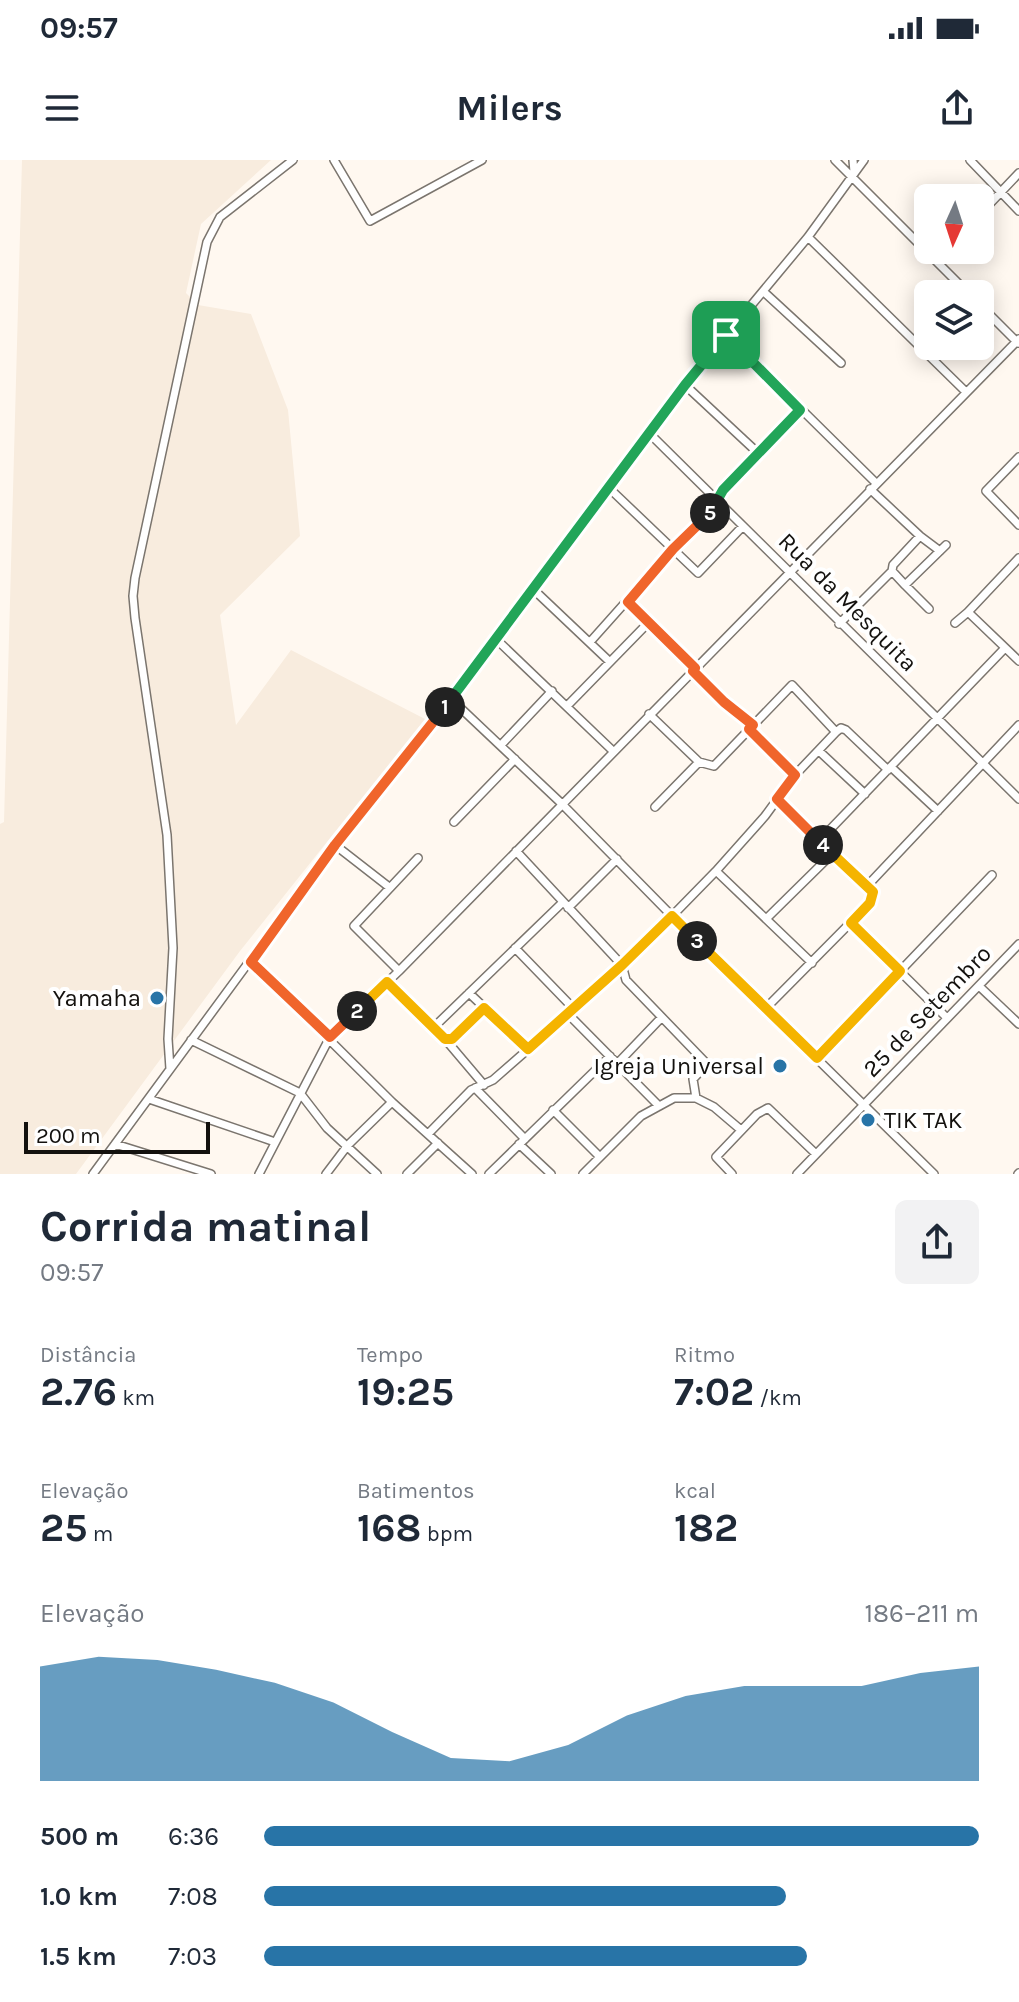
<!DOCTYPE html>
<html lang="pt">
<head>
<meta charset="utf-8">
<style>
	:root { --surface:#fff; --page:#f2f2f3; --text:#1f2937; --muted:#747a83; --accent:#2874a7 }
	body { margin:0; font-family:Karla,sans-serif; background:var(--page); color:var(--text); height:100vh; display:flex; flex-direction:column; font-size:30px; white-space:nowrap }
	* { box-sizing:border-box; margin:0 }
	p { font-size:26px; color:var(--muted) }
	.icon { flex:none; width:44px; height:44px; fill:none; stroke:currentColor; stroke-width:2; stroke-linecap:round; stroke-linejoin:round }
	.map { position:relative; height:1014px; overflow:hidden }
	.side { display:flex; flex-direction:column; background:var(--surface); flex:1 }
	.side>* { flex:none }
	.needle { width:52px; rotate:183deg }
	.controls { position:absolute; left:914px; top:24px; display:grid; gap:16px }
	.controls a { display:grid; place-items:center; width:80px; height:80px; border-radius:12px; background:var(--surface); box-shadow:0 4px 20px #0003; font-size:40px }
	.scale { position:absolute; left:24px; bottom:20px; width:186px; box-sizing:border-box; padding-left:8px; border:4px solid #13110e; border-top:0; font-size:22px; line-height:28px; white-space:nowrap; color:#13110e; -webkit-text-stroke:6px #fff; paint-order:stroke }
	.pin { position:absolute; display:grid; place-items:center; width:68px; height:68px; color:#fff; margin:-34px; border-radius:16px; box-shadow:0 4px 12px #0006 }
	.km { position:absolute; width:40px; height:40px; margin:-20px; border-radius:50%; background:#222; color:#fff; font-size:22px; line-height:40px; text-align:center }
	.round { display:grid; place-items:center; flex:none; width:84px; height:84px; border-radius:12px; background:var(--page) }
	.headline { display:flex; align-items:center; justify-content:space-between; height:136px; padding:0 40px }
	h1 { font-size:44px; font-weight:700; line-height:60px }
	.stats { display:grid; grid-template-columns:repeat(3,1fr); gap:12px; height:136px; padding:8px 40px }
	.stats div { display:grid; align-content:center }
	.stats b { font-size:40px; font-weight:700 }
	.stats small { font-size:22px; font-weight:400 }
	.stats p { font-size:22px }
	.chart { height:224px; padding:16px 40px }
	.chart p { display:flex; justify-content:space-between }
	.chart svg { width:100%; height:144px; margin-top:8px; fill:var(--accent); opacity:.7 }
	ul { padding:0 40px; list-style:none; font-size:26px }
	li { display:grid; grid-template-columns:128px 96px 1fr; align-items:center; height:60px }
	li i { height:20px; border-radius:10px; background:var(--accent) }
	.status { display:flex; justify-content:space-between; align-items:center; height:56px; padding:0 40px; background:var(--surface); direction:ltr }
	.status svg { height:22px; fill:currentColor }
	header { display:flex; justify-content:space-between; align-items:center; height:104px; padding:0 40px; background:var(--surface); font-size:36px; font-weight:700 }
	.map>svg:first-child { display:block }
</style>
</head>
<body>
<div class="status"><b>09:57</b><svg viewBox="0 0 49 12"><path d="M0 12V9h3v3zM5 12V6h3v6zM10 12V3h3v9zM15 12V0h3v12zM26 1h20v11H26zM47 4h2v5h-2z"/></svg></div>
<header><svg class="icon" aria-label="menu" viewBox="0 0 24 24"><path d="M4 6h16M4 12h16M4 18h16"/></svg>Milers<svg class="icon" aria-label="share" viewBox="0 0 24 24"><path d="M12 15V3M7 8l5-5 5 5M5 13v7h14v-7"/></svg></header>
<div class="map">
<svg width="1019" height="1014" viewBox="0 0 1019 1014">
	<rect width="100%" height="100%" fill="#fff8f0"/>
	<path fill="#f8ecde" d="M22 0H271L201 64 186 133 198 145 251 154 288 250 300 376 220 455 236 565 291 490 425 559 240 791 76 1014H0V664L4 662Z"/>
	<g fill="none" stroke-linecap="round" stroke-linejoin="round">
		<g stroke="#7b756e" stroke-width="10">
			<path id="minor" d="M334 0 370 61 482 0
				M835 0 969 134
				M853 0 854 12
				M970 0 1019 51
				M980 54 1019 13
				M808 77 966 232
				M936 101 947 90
				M764 132 841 203
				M980 145 1018 183
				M726 175 876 323
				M685 225 758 293
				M649 273 1019 639
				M1019 297 986 331 1019 365
				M609 328 698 413 743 366
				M870 329 920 376 940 391
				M1019 398 968 452 1019 501
				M892 411 905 425 946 385
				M905 425 929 449
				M533 429 610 502
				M628 442 695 508
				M955 463 968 452
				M839 464 892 411 893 405 920 376
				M496 479 613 591
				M590 482 673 389 710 353 723 330 800 250
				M693 511 724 542 753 565
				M451 539 561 643 672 756 934 1014
				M567 546 649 462
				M649 554 699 602 714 606 792 525 836 572
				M749 569 795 615
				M501 585 552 531
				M819 591 865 634
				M891 607 938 651
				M777 639 831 695 867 726
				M655 647 699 602
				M454 662 515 599
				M819 681 1005 488
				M335 685 389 727
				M516 691 622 805 626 820 707 904 693 919 696 938H674L641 956 583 1014
				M716 711 812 803
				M568 748 617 699
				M766 759 831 695
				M851 763 947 858
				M515 788 574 849
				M251 802 392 942 472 1014
				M399 811 354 766 418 698
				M387 822 445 879 484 925
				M979 826 1019 864
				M469 833 528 889
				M766 848 870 743 873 732 867 726 1019 565
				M568 854 659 946
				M433 868 562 743
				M445 879H452L484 848
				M191 880 300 933 327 968 377 1014
				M817 898 992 715
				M617 904 661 858
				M170 909 168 879 173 788 167 675 135 458 133 436 135 418 207 82 220 57 293 0
				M475 928 525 979
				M696 938 714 947 741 970
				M149 939 275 982
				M553 950 599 996
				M428 974 471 930 493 920 574 849 672 756 716 711 765 656 795 615 836 572 841 568 846 570 888 610
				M115 984 211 1014
				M519 984 551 1014
				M93 1014 335 685 451 539 685 225 808 77 864 0
				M259 1014 330 877 399 811 1019 179
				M326 1014 348 985 392 942
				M407 1014 438 983
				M489 1014 610 896
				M732 1014 716 997 757 954 768 948 816 994
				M797 1014 1019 784
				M1018 1014 1019 1013"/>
		</g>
		<use href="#minor" stroke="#fff" stroke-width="7"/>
	</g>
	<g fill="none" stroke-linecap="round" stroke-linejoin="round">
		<g stroke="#fff" stroke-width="16">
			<path id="split-1" d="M445 547 685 225 726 175"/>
		</g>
		<g stroke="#fff" stroke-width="16">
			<path id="split-2" d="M357 851 330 877 251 802 335 685 445 547"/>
		</g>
		<g stroke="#fff" stroke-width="16">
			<path id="split-3" d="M357 851 387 822 445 879H452L484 848 528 889 622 805 672 756 697 781"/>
		</g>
		<g stroke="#fff" stroke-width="16">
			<path id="split-4" d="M697 781 817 898 900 811 851 763 870 743 873 732 823 685"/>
		</g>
		<g stroke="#fff" stroke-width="16">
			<path id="split-5" d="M710 353 673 389 628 442 695 508 693 511 724 542 753 565 749 569 795 615 777 639 823 685"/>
		</g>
		<g stroke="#fff" stroke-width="16">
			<path id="split-6" d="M710 353 723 330 800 250 726 175"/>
		</g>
		<use href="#split-1" stroke="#22a559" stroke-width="10"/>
		<use href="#split-2" stroke="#f0652b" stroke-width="10"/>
		<use href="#split-3" stroke="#f5b400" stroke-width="10"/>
		<use href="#split-4" stroke="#f5b400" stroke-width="10"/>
		<use href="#split-5" stroke="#f0652b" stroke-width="10"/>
		<use href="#split-6" stroke="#22a559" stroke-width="10"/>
	</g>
	<g fill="#2874a7" stroke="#fff" stroke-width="3">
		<circle cx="157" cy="838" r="8"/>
		<circle cx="780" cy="906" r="8"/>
		<circle cx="868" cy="960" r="8"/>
	</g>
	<g text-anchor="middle" stroke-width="8" stroke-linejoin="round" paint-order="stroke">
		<g font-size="24" fill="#13110e" stroke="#fff">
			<text transform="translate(848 442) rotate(45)" y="8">Rua da Mesquita</text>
			<text transform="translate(927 851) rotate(-46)" y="8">25 de Setembro</text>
		</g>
		<g font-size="24" fill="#13110e" stroke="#fff" text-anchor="end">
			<text x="141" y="846">Yamaha</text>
			<text x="764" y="914">Igreja Universal</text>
			<text x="884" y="968" text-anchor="start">TIK TAK</text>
		</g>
	</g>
</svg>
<div class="controls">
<a><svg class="needle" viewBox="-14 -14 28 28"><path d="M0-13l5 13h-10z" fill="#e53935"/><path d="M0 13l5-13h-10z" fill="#747a83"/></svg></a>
<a><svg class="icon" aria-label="layers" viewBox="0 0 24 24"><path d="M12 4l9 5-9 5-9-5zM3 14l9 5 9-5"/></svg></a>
</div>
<div class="scale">200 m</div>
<div class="pin" style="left:726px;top:175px;background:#1e9e55"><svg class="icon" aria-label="arrive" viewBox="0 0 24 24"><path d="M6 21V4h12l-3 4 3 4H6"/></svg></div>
<b class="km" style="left:445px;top:547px">1</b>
<b class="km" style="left:357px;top:851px">2</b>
<b class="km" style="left:697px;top:781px">3</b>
<b class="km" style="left:823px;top:685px">4</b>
<b class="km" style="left:710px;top:353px">5</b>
</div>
<section class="side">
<div class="headline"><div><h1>Corrida matinal</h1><p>09:57</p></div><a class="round"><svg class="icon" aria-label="share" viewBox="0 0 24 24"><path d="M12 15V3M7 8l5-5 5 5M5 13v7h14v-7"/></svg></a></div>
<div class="stats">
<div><p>Distância</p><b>2.76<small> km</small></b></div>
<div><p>Tempo</p><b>19:25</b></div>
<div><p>Ritmo</p><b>7:02<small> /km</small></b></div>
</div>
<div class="stats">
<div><p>Elevação</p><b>25<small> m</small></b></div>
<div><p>Batimentos</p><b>168<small> bpm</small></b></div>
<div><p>kcal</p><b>182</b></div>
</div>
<div class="chart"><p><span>Elevação</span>186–211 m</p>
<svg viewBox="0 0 160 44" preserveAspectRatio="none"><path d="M0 44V9L10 6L20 7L30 10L40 14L50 20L60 29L70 37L80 38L90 33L100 24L110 18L120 15L130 15L140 15L150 11L160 9V44z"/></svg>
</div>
<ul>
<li><b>500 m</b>6:36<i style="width:100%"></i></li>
<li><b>1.0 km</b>7:08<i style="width:73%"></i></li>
<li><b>1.5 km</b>7:03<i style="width:76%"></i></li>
</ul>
</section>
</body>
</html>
